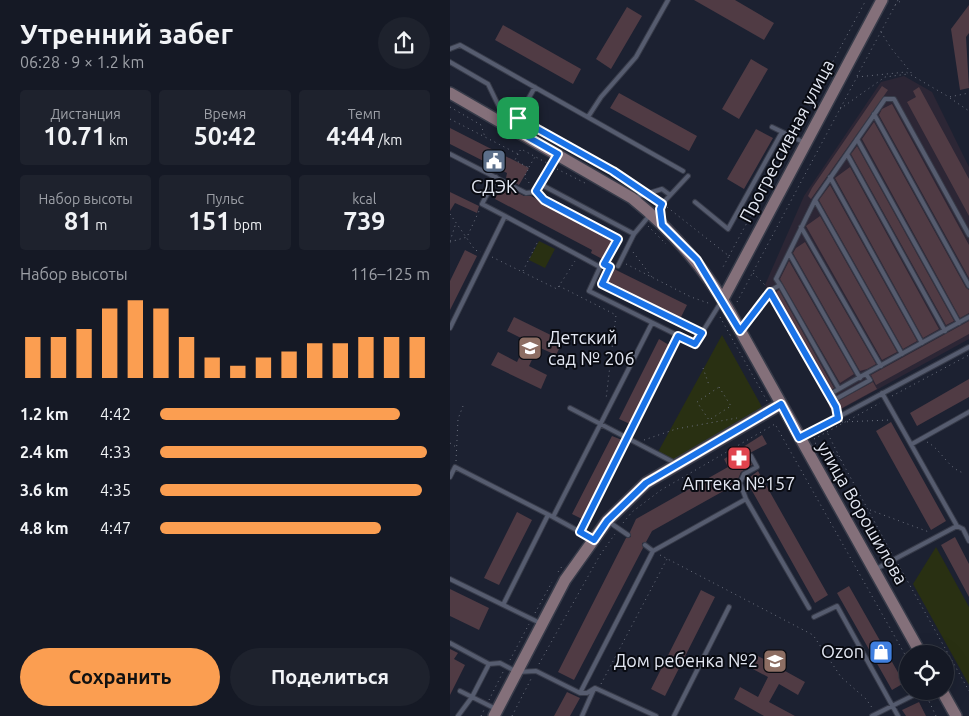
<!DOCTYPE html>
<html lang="ru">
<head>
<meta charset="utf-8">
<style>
	:root { --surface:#151925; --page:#1e222d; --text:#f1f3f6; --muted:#9da0a7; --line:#343842; --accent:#fb9e51 }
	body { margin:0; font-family:Ubuntu,sans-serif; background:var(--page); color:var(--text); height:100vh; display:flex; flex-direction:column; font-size:19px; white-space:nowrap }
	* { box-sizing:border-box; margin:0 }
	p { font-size:16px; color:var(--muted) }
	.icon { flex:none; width:28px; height:28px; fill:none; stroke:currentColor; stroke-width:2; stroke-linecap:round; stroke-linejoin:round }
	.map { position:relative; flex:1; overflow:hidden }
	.details { display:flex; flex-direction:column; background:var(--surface); width:450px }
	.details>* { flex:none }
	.fabs { position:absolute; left:449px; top:645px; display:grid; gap:10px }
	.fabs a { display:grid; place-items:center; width:55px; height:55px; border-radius:50%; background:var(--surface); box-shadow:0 5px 20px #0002,0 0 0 1px var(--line); font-size:25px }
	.pin { position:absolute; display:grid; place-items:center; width:42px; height:42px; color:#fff; margin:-21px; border-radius:10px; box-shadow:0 2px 8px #0006 }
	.round { display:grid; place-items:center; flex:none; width:52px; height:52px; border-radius:26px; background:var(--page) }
	.summary { display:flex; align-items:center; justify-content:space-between; height:85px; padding:0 20px }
	h1 { font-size:28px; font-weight:600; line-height:38px }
	.figures { display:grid; grid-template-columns:repeat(3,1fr); gap:8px; height:85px; padding:5px 20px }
	.figures div { display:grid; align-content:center; border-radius:5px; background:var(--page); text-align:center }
	.figures b { font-size:25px; font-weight:600 }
	.figures small { font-size:14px; font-weight:400 }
	.figures p { font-size:14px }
	.chart { height:140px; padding:10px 20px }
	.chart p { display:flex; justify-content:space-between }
	.chart svg { width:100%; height:90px; margin-top:5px; stroke:var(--accent); stroke-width:6 }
	.cta { display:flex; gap:10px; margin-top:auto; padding:10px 20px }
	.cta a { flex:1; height:58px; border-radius:30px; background:var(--accent); color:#111; font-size:20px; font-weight:600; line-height:58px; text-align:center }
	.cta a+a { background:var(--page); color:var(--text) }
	ul { padding:0 20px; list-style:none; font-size:16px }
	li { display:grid; grid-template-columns:80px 60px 1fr; align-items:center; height:38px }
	li i { height:12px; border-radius:6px; background:var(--accent) }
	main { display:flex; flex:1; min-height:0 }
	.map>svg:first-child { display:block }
</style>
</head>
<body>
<main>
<section class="details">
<div class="summary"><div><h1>Утренний забег</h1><p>06:28 · 9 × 1.2 km</p></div><a class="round"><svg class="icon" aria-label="share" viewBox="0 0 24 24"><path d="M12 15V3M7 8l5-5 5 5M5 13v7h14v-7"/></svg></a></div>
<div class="figures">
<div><p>Дистанция</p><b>10.71<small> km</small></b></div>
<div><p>Время</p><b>50:42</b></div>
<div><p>Темп</p><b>4:44<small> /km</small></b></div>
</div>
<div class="figures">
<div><p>Набор высоты</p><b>81<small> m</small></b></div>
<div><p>Пульс</p><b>151<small> bpm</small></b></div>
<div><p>kcal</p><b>739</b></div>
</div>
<div class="chart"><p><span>Набор высоты</span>116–125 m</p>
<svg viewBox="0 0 160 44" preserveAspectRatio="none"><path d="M5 44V24M15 44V24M25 44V20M35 44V10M45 44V6M55 44V10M65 44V24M75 44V34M85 44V38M95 44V34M105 44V31M115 44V27M125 44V27M135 44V24M145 44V24M155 44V24"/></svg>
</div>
<ul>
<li><b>1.2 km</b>4:42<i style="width:89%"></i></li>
<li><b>2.4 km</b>4:33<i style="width:99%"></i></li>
<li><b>3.6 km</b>4:35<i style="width:97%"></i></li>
<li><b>4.8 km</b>4:47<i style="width:82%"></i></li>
</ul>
<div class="cta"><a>Сохранить</a><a>Поделиться</a></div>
</section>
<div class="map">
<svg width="519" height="716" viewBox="0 0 519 716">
	<rect width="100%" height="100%" fill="#1c2131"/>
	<path fill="#2c2635" d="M454 76 482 92 519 167V339L390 410 386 407 315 285 354 196 431 82Z"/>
	<path fill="#293012" d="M89 241 105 249 95 268 79 260Z
		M272 335 312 407 223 460 208 452Z
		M486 547 519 607V685L463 584Z"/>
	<path fill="#503b44" d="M244 0H285L324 23 314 40Z
		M519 5V33L516 37 519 88 510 90 501 29Z
		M177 7 192 16 161 69 146 59Z
		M53 25 131 69 123 84 45 40Z
		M301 59 318 69 289 119 272 109Z
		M432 86 438 90 361 199 358 196 362 188Z
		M469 87 519 179V216L457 102 466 97 463 91Z
		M169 93 247 136 239 151 160 108Z
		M442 104 519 245V278L429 115 432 109Z
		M424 122 516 288 519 290V313L510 318 412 139Z
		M0 128 79 168 69 185 56 178 57 173 0 144Z
		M306 129 323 138 294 189 277 179Z
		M407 146 504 321 496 325 401 154Z
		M400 167 489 329 473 338 385 178Z
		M52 185 74 196H81L166 241 156 261 141 253 142 250 45 199Z
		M380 185 467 341 453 349 369 200Z
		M0 192 29 206 27 213 5 203 0 211Z
		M370 216 447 352 432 360 356 226Z
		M355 242 426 364 417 369 410 371 343 253 346 248Z
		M15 250 27 256 0 310V281Z
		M339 261 404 374 390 383 330 279Z
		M162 268 237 305 230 319 155 282Z
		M329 290 384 388 379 391 324 294Z
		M64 317 113 341 106 355 88 347 79 366 97 375 91 389 41 365 48 352 67 362 77 341 57 331Z
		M519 321V334L426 385 421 375Z
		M209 339 219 345 180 424 169 419Z
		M519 379V397L467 426 460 413Z
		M423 382 427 389 383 413 379 406Z
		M441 422 496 521 481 530 426 431Z
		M312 435 317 444 298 454 302 465 291 472 286 484 202 531 196 542 192 543 193 548 124 680 108 672 176 538 181 537 180 532 186 519 278 467 274 459Z
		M162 436 172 440 132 519 122 514Z
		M308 471 378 595 365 603 296 480Z
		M67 512 82 520 49 585 34 578Z
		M505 537 519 564V597L491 545Z
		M399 586 454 683 442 690 387 593Z
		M0 589 39 608 29 630 0 616Z
		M251 590 265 597 215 696 201 689Z
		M0 649 8 653 4 659 15 665 0 695Z
		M308 656 355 682 348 695 329 684 319 702 345 716H314L284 699 290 687 308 697 318 677 301 668Z
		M117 692 130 698 120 716H104Z
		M469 702 476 716H456L452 710Z"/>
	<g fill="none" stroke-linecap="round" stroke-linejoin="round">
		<g stroke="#373b49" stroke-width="6">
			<path id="lane" d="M0 49 10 45 233 171
				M0 62 38 84 56 121
				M424 114 519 286
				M138 117 151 97 186 57 218 0
				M63 126 85 87
				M322 127 355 143
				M407 139 509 323
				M0 154 76 193 85 192 92 185
				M397 154 495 331
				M107 156 92 185 184 234 199 216
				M380 177 472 343
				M186 197 212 189 220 195
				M365 200 452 354
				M245 202 278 229 332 132
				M55 216 150 267 139 291 245 344 271 302
				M210 218V209L212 204 238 176
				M351 227 431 366
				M339 253 410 378
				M168 266 184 234
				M330 285 389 389
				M0 328 55 216 32 204 46 177
				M292 329 321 290 330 285 326 279 365 200 435 99H444L519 235
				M416 374 420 380 386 399 382 393C427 367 473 342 519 317
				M432 393 507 526 513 529 519 541
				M120 408 225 463
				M351 437 519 347
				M462 444 519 412
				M301 456 307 467 294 474 290 483 296 499 359 608
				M0 477 5 467 103 517
				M159 522 178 535
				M130 532 228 336
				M143 539 103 517 202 323
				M195 545 203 551
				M426 569 507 526
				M0 579 90 623
				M53 605 98 515
				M364 617 387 606 448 716
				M0 643 39 664 22 697 8 716
				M39 664 50 663 67 672 86 671 130 693 203 551 296 499
				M10 691 46 709
				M130 693H137L145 688 206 716
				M132 716 144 689
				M224 716 279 607
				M422 716 472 691"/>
		</g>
		<g stroke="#373b49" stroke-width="14">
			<path id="secondary" d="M0 93 182 198C223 231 255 268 281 314L471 654
				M273 299 432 0
				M492 691 506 716
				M44 716 115 580 157 521 196 483 331 404"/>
		</g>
		<path stroke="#6c717f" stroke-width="1" stroke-dasharray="1 4" stroke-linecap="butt" d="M445 5 452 0
			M431 32 441 48 463 75
			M407 76 448 0
			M500 98 519 111
			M0 107 31 125 35 137
			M390 109 435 77 458 74
			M0 119 68 154 71 149 97 163
			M73 121 133 154 191 189
			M345 132 416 0
			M68 154 65 160 79 168 74 177 81 185
			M79 167 85 157
			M107 169 135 183
			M90 196 94 200 168 239 155 263
			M217 207 279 256 273 267
			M0 214 25 250 31 252
			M198 226 216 244
			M0 241 6 223
			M0 242 17 237 29 211
			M183 252 202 277
			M279 256 340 143
			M42 257 107 289 125 261
			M176 264 241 297 261 304
			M157 265 160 267 152 284 247 330
			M73 271 88 241
			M303 273 316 286
			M109 286 166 315 156 399
			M324 298 377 390
			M287 302 407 77 456 72 499 97 519 93
			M270 317 317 401
			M253 368 259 385
			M269 387 281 406 259 420 247 402Z
			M442 396 519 355
			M392 422 439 420
			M364 439 430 403
			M194 440 226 429 287 418
			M477 442C491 449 498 469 514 473
			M0 443 6 447
			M365 443 385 453 391 460 377 432
			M391 460 442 554
			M6 461 8 419 13 406
			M420 510 479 532
			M173 523 182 512 211 490 325 424 458 660
			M210 555 363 635 391 677 416 699 423 709
			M448 564 519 691
			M108 572 113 565
			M85 613 102 582
			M60 660 79 624
			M89 664 150 555 165 534
			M151 684 217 559
			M477 697 486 716
			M39 700 53 672
			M31 716 34 710
			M62 716 82 677"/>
		<use href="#lane" stroke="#565c6f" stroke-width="4"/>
		<use href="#secondary" stroke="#84707a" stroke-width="11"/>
	</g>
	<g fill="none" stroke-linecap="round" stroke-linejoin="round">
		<g stroke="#fff" stroke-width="10">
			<path id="route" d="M68 118 163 171 212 204 210 209 212 225 247 260 290 331 320 292 386 407 388 418 349 438 331 404 196 483 157 521 144 540 130 532 228 336 245 344 252 333 152 284 160 267 154 264 168 239 94 200 86 191 108 154 62 128Z"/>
		</g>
		<use href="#route" stroke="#1a73e8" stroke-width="6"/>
	</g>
	<defs>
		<g id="civic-square" transform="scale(1.25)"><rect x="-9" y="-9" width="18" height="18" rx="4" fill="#5c6f8a" stroke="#090b12"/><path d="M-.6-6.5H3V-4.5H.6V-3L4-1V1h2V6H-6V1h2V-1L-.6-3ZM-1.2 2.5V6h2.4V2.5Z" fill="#fff"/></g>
		<g id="school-square" transform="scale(1.25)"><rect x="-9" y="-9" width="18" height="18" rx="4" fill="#8d6e63" stroke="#090b12"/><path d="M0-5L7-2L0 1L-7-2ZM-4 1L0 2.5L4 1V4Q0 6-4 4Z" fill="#fff"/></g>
		<g id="pharmacy-square" transform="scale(1.25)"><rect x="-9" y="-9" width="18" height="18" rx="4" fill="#e0444e" stroke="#090b12"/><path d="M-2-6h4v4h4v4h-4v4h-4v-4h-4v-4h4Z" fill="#fff"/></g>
		<g id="shop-square" transform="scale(1.25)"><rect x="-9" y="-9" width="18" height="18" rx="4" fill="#3f7fe0" stroke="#090b12"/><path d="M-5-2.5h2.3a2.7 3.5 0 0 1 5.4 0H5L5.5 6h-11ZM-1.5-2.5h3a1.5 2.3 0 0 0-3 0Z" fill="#fff"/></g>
	</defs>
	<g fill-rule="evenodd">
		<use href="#civic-square" x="44" y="161"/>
		<use href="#school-square" x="80" y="348"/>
		<use href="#pharmacy-square" x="289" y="458"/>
		<use href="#shop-square" x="431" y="652"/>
		<use href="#school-square" x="325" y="661"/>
	</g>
	<g text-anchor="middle" stroke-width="4" stroke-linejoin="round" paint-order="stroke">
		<g font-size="18" fill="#e3e7f2" stroke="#090b12">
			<text transform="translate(337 141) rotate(-62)" y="6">Прогрессивная улица</text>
			<text transform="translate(412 513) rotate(60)" y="6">улица Ворошилова</text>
		</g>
		<g font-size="18" fill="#e3e7f2" stroke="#090b12">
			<text x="44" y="193">СДЭК</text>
			<text x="98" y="344" text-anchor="start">Детский<tspan x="98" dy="21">сад № 206</tspan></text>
			<text x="289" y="490">Аптека №157</text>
			<text x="414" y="658" text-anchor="end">Ozon</text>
			<text x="308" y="667" text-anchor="end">Дом ребенка №2</text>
		</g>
	</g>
</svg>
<div class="fabs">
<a><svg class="icon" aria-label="locate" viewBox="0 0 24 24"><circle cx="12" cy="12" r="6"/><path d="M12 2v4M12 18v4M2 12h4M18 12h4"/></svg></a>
</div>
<div class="pin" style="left:68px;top:118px;background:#1e9e55"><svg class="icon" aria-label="arrive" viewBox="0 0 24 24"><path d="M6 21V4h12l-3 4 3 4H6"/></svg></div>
</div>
</main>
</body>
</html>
